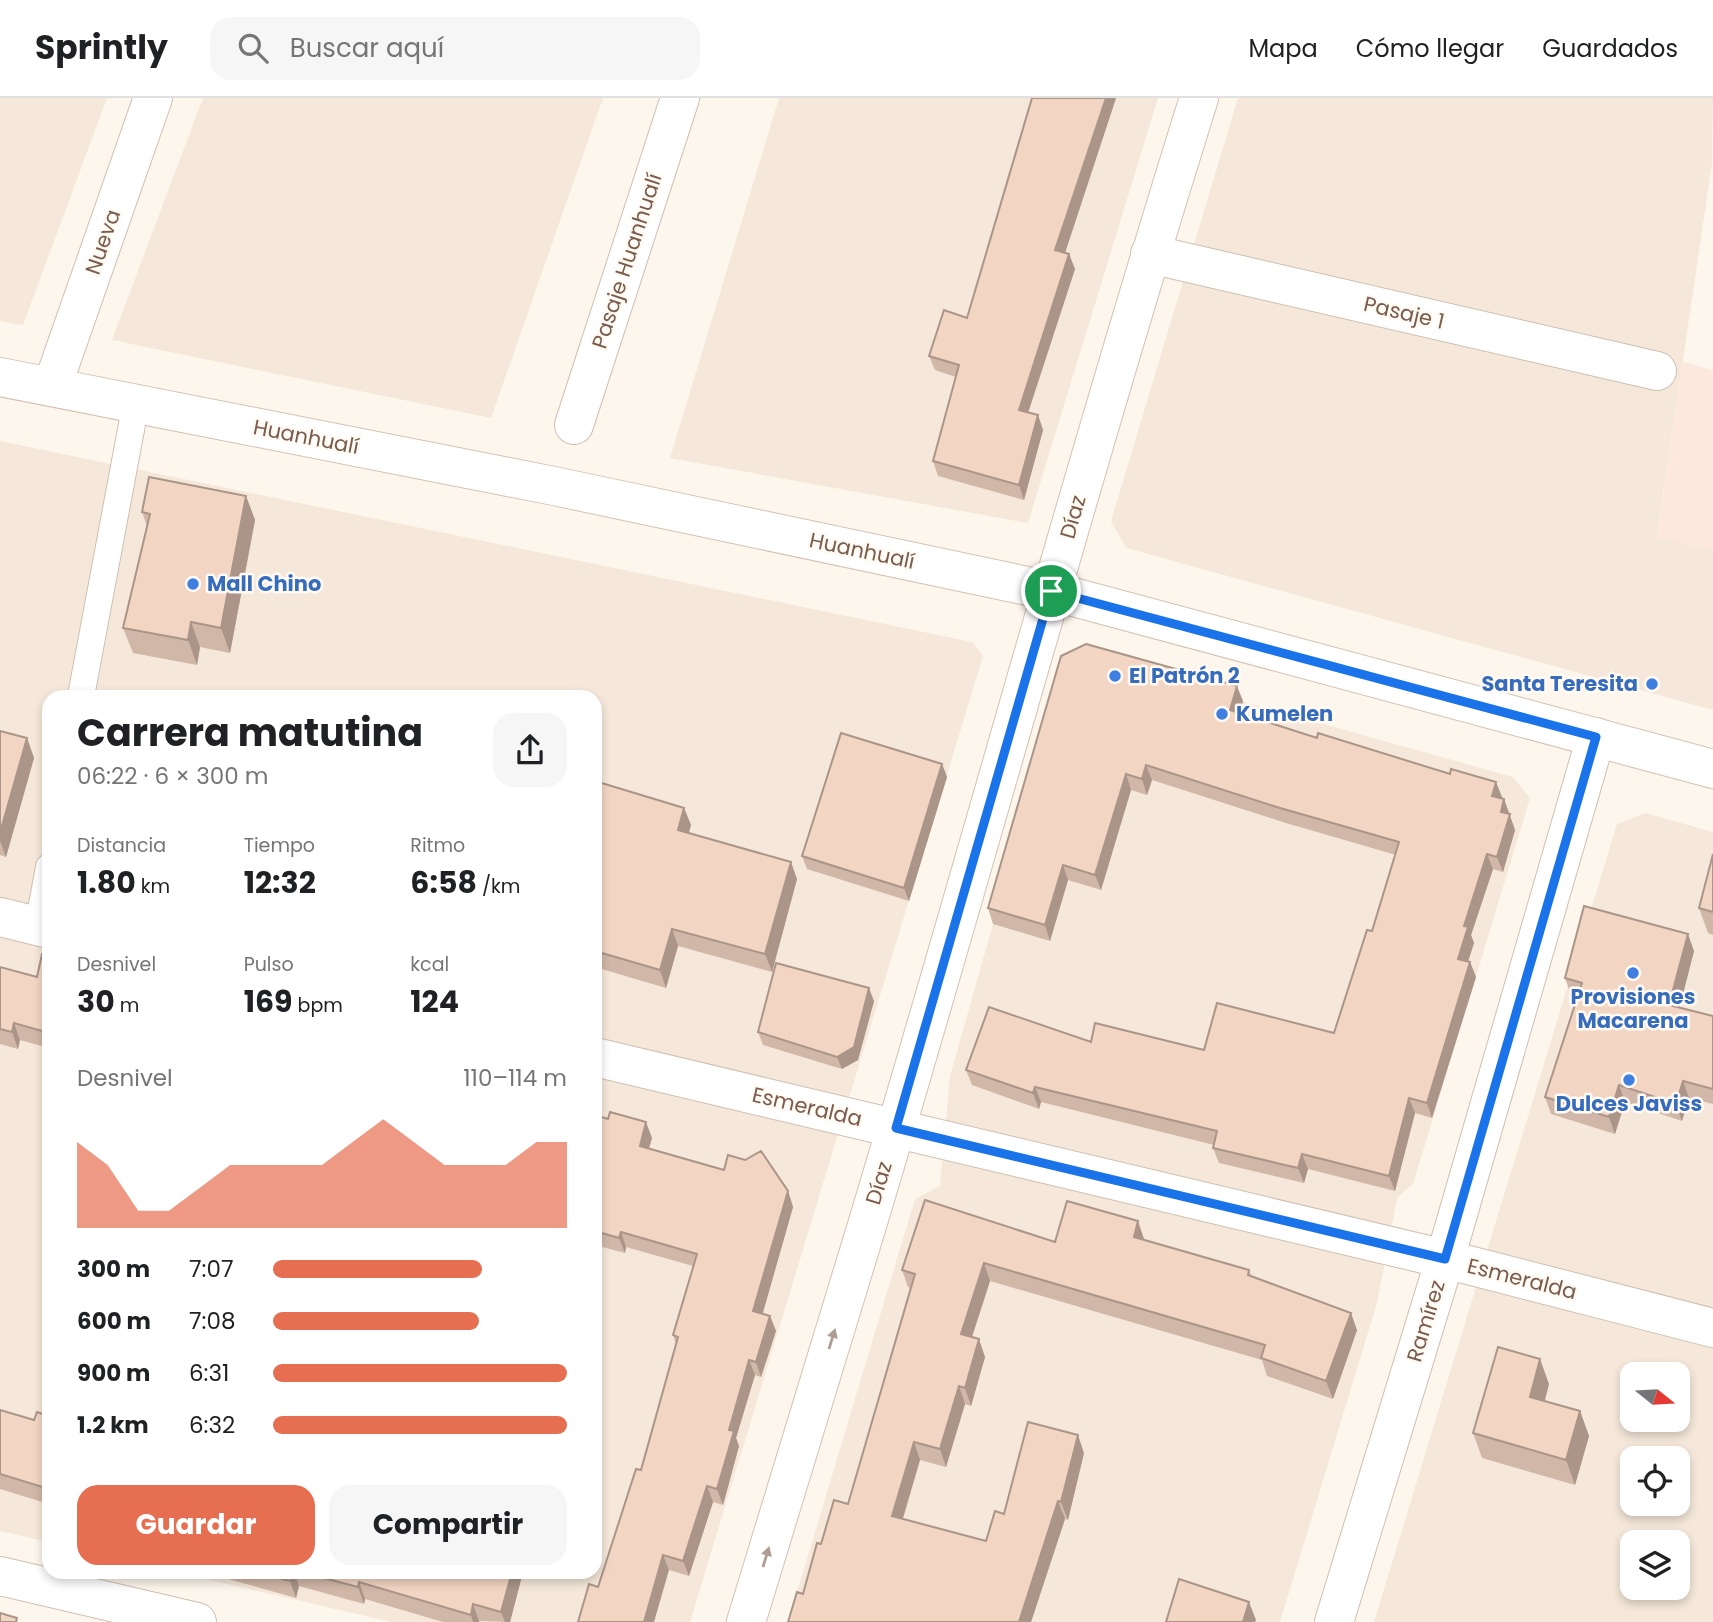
<!DOCTYPE html>
<html lang="es">
<head>
<meta charset="utf-8">
<style>
	:root { --surface:#fff; --page:#f6f6f6; --text:#202124; --muted:#757577; --line:#e0e0e0; --accent:#e76f51 }
	body { margin:0; font-family:Poppins,sans-serif; background:var(--page); color:var(--text); height:100vh; display:flex; flex-direction:column; font-size:26px; white-space:nowrap }
	* { box-sizing:border-box; margin:0 }
	p { font-size:23px; color:var(--muted) }
	.icon { flex:none; width:38px; height:38px; fill:none; stroke:currentColor; stroke-width:2; stroke-linecap:round; stroke-linejoin:round }
	.map { position:relative; flex:1; overflow:hidden }
	.sheet { position:absolute; left:42px; top:592px; width:560px; height:889px; display:flex; flex-direction:column; background:var(--surface); border-radius:21px; box-shadow:0 4px 10px #0003 }
	.sheet>* { flex:none }
	.needle { width:46px; rotate:108deg }
	.tools { position:absolute; left:1620px; top:1264px; display:grid; gap:14px }
	.tools a { display:grid; place-items:center; width:70px; height:70px; border-radius:14px; background:var(--surface); box-shadow:0 4px 10px #0003; font-size:35px }
	.pin { position:absolute; display:grid; place-items:center; width:60px; height:60px; color:#fff; margin:-30px; border:4px solid #fff; border-radius:50%; box-shadow:0 2px 7px #0007 }
	.round { display:grid; place-items:center; flex:none; width:74px; height:74px; border-radius:21px; background:var(--page) }
	.overview { display:flex; align-items:center; justify-content:space-between; height:119px; padding:0 35px }
	h1 { font-size:38px; font-weight:700; line-height:52px }
	.stats { display:grid; grid-template-columns:repeat(3,1fr); gap:10px; height:119px; padding:7px 35px }
	.stats div { display:grid; align-content:center }
	.stats b { font-size:30px; font-weight:700 }
	.stats small { font-size:19px; font-weight:400 }
	.stats p { font-size:19px }
	.chart { height:196px; padding:14px 35px }
	.chart p { display:flex; justify-content:space-between }
	.chart svg { width:100%; height:126px; margin-top:7px; fill:var(--accent); opacity:.7 }
	.primary-button { display:flex; gap:14px; margin-top:auto; padding:14px 35px }
	.primary-button a { flex:1; height:80px; border-radius:21px; background:var(--accent); color:#fff; font-size:28px; font-weight:700; line-height:80px; text-align:center }
	.primary-button a+a { background:var(--page); color:var(--text) }
	ul { padding:0 35px; list-style:none; font-size:23px }
	li { display:grid; grid-template-columns:112px 84px 1fr; align-items:center; height:52px }
	li i { height:18px; border-radius:9px; background:var(--accent) }
	header { display:flex; align-items:center; gap:42px; box-sizing:border-box; height:98px; padding:0 35px; background:var(--surface); border-bottom:2px solid var(--line) }
	header strong { font-size:33px }
	nav { display:flex; gap:38px; margin-inline-start:auto; font-size:24px }
	.search { width:490px; height:63px; background:var(--page); display:flex; align-items:center; gap:18px; box-sizing:border-box; padding:0 24px; border-radius:21px; color:var(--muted); font-size:26px }
	.map>svg:first-child { display:block }
</style>
</head>
<body>
<header>
<strong>Sprintly</strong>
<div class="search"><svg class="icon" aria-label="search" viewBox="0 0 24 24"><circle cx="10" cy="10" r="6"/><path d="M15 15l6 6"/></svg>Buscar aquí</div>
<nav><a>Mapa</a><a>Cómo llegar</a><a>Guardados</a></nav>
</header>
<div class="map">
<svg width="1713" height="1524" viewBox="0 0 1713 1524">
	<rect width="100%" height="100%" fill="#fdf6ec"/>
	<path fill="#f5e8da" fill-rule="evenodd" d="M0 0H107L23 227 0 223Z
		M203 0H603L491 320 112 242Z
		M779 0H1158L1028 425 670 360Z
		M1238 0H1713L1712 65 1657 438 1713 452V612L1126 450 1111 423Z
		M0 343 972 544 983 558 690 1524H392L174 1474H595V598H49V1444L0 1433Z
		M1220 597 1513 679 1530 700 1413 1086 1397 1100 1377 1205 1280 1524H788L915 1101 940 1088 950 978 993 826Z
		M1645 715 1713 734V1524H1374L1617 726ZM1633 1276H1678V1321H1633ZM1633 1360H1678V1405H1633ZM1633 1444H1678V1489H1633Z"/>
	<path fill="#fde8e0" d="M1683 264 1713 272V452L1657 439Z"/>
	<g fill="none" stroke-linecap="round" stroke-linejoin="round">
		<g stroke="#d1beb0" stroke-width="28">
			<path id="lane" d="M81 598 136 305
				M38 829 49 769"/>
		</g>
		<g stroke="#d1beb0" stroke-width="40">
			<path id="street" d="M1150 156 1657 273
				M52 289 153 0
				M574 327 680 0
				M0 819 49 831
				M595 959 1445 1161 1713 1230
				M0 1478 197 1524
				M1334 1524 1445 1161 1596 639"/>
		</g>
		<g stroke="#d6c0b0" stroke-width="40">
			<path id="secondary" d="M0 279 554 388 1051 493 1713 671
				M746 1524C796 1358 848 1193 897 1027 998 685 1092 341 1199 0"/>
		</g>
		<use href="#lane" stroke="#fff" stroke-width="26"/>
		<use href="#street" stroke="#fff" stroke-width="38"/>
		<use href="#secondary" stroke="#fff" stroke-width="38"/>
	</g>
	<path fill="#d1b7a8" d="M1116 0 1065 155 1069 156 1075 171 1028 315 1038 317 1043 332 1024 402 938 378 933 363 956 279 935 272 929 258 967 220Z
		M246 398 255 422 230 555 200 549 197 567 133 555 123 530 147 428 142 414Z
		M1061 558 1243 603 1240 615 1502 699 1501 701H1504L1515 732 1503 774 1493 771 1471 837 1474 845 1468 863 1470 864 1476 879 1432 1020 1415 1015 1395 1093 1308 1071 1304 1085 1219 1065 1213 1050 1214 1047 1041 1004 1039 1011 972 987 966 972 1091 944 1204 952 1334 935 1372 833 1396 757 1286 725 1152 682 1147 697 1131 692 1101 792 1068 782 1050 843 993 826 988 810Z
		M0 633 27 640 34 660 6 759 0 757Z
		M942 666 947 679 909 803 807 771 802 758Z
		M595 683 684 710 691 727 689 735 797 781 772 874 678 848 666 890 595 869Z
		M1713 756V837L1708 835 1699 810Z
		M1694 853 1679 909 1713 918V1006L1689 1000 1682 1023 1625 1004 1615 1036 1551 1016 1545 999 1578 899 1571 897 1565 880Z
		M49 857V950L20 942 18 951 0 946V869L37 879Z
		M874 903 858 962 842 971 763 947 758 934Z
		M595 1017 652 1040 649 1050 788 1093 793 1109 763 1215 770 1218 776 1233 761 1279 755 1277 736 1340 739 1348 723 1407 713 1404 689 1478 669 1472 598 1489 641 1372 676 1246 673 1237 693 1168 626 1149 625 1155 595 1147Z
		M1144 1141 1249 1172 1251 1178 1357 1232 1333 1301 1267 1278 1262 1262 990 1183 972 1239 985 1259 971 1308 965 1306 946 1369 920 1362 903 1421 986 1443 1004 1416 1084 1355 1068 1422 1065 1421 1031 1524H788L803 1496 821 1446 848 1406 910 1190 908 1189 902 1172 1055 1144Z
		M1549 1286 1545 1303 1580 1313 1589 1338 1575 1387 1482 1360 1473 1335Z
		M0 1312 34 1322 49 1318V1406L0 1391Z
		M203 1474H523L510 1524 479 1523V1524H443L365 1501 364 1506 299 1488 296 1500Z"/>
	<path fill="#aa9588" d="M1106 0H1116L1061 167 1055 152Z
		M1069 156 1075 171 1024 327 1019 312Z
		M1038 317 1043 332 1024 402 1019 387Z
		M246 398 255 422 230 555 221 530Z
		M191 524 200 549 197 567 188 542Z
		M1237 588 1243 603 1236 627 1230 612Z
		M27 640 34 660 6 759 0 743V735Z
		M942 666 947 679 909 803 904 790Z
		M1146 667 1152 682 1147 697 1142 681Z
		M1126 676 1131 692 1101 792 1095 777Z
		M1496 684 1502 699 1498 713 1492 698Z
		M1504 701 1515 732 1503 774 1497 759 1501 714Z
		M684 710 691 727 684 750 678 732Z
		M1487 756 1493 771 1471 837 1474 845 1464 876 1458 861 1464 828Z
		M791 764 797 781 772 874 765 856Z
		M1063 767 1068 782 1050 843 1045 827Z
		M672 831 678 848 666 890 660 872Z
		M1688 836 1694 853 1676 924 1669 907Z
		M1470 864 1476 879 1432 1020 1427 1005Z
		M869 890 874 903 858 962 842 971 837 959Z
		M14 925 20 942 18 951 12 934Z
		M1683 983 1689 1000 1682 1023 1676 1006Z
		M1619 987 1625 1004 1615 1036 1609 1019Z
		M1035 989 1041 1004 1039 1011 1033 995Z
		M1409 1000 1415 1015 1395 1093 1389 1078Z
		M646 1024 652 1040 645 1063 640 1048Z
		M1302 1056 1308 1071 1304 1085 1298 1070Z
		M788 1093 793 1109 759 1228 753 1213Z
		M1138 1123 1144 1141 1140 1157 1134 1139Z
		M621 1134 626 1149 625 1155 619 1140Z
		M984 1165 990 1183 967 1254 961 1236Z
		M1351 1215 1357 1232 1333 1301 1326 1283Z
		M770 1218 776 1233 761 1279 756 1264Z
		M979 1241 985 1259 971 1308 965 1290Z
		M1540 1261 1549 1286 1539 1324 1530 1299Z
		M749 1262 755 1277 736 1340 739 1348 723 1407 717 1391 729 1332Z
		M959 1288 965 1306 946 1369 940 1351Z
		M1580 1313 1589 1338 1575 1387 1566 1362Z
		M1078 1337 1084 1355 1068 1422 1061 1404Z
		M914 1344 920 1362 898 1436 892 1418Z
		M707 1388 713 1404 689 1478 683 1463Z
		M1058 1403 1065 1421 1031 1524H1019Z
		M663 1457 669 1472 654 1524H644Z
		M293 1474H294L299 1488 296 1500 290 1483Z
		M512 1474H523L510 1524H505L501 1514Z
		M359 1484 365 1501 364 1506 358 1489Z
		M1249 1504 1256 1522 1255 1524H1243Z
		M473 1506 479 1523V1524H473L471 1517Z"/>
	<path fill="#f3d5c3" stroke="#aa9588" stroke-width="2" d="M1032 0H1106L1055 152 1069 156 1019 312 1038 317 1019 387 933 363 959 267 929 258 944 212 967 220Z
		M149 379 246 398 221 530 191 524 188 542 123 530 150 416 142 414Z
		M1086 546 1237 588 1230 612 1317 640 1318 635 1450 676 1451 671 1496 684 1492 698 1504 701 1501 714 1510 716 1497 759 1487 756 1464 828 1468 829 1458 861 1470 864 1427 1005 1409 1000 1389 1078 1302 1056 1298 1070 1213 1050 1217 1033 1035 989 1033 995 966 972 989 909 1091 944 1095 925 1204 952 1217 905 1334 935 1367 832 1372 833 1399 744 1280 710 1146 667 1142 681 1126 676 1095 777 1063 767 1045 827 988 810 1061 558Z
		M0 633 27 640 0 735Z
		M841 635 942 666 904 790 802 758Z
		M595 683 684 710 678 732 791 764 765 856 672 831 660 872 595 853Z
		M1713 756V814L1699 810Z
		M1584 808 1688 836 1669 907 1713 918V991L1683 983 1676 1006 1619 987 1609 1019 1545 999 1582 885 1565 880Z
		M42 856 49 857V935L14 925 12 934 0 931V869L37 879Z
		M776 865 869 890 854 949 837 959 758 934Z
		M610 1014 646 1024 640 1048 724 1072 728 1057 745 1062 761 1053 788 1093 753 1213 770 1218 756 1264 749 1262 729 1332 734 1333 717 1391 707 1388 683 1463 663 1457 644 1524H578L589 1486 598 1489 636 1371 641 1372 678 1239 673 1237 697 1156 621 1134 619 1140 595 1133V1017L608 1021Z
		M925 1102 1055 1144 1067 1103 1138 1123 1134 1139 1249 1172 1248 1177 1351 1215 1326 1283 1261 1260 1265 1247 984 1165 961 1236 979 1241 965 1290 959 1288 940 1351 914 1344 892 1418 986 1443 995 1413 1004 1416 1028 1324 1078 1337 1061 1404 1058 1403 1019 1524H788L797 1494 803 1496 817 1445 821 1446 834 1402 848 1406 915 1176 902 1172Z
		M1498 1249 1540 1261 1530 1299 1580 1313 1566 1362 1473 1335Z
		M0 1312 34 1322 37 1314 49 1318V1391L0 1376Z
		M256 1474H293L290 1483Z
		M301 1474H512L501 1514 473 1506 471 1517 359 1484 358 1489Z
		M1179 1481 1249 1504 1243 1524H1166Z
		M0 1515 17 1520 16 1524H0Z"/>
	<defs><path id="oneway-solid" d="M-6-.8H1V-3.2L6.5 0L1 3.2V.8H-6Z" transform="scale(1.75)"/></defs>
	<g fill="#af9d94">
		<use href="#oneway-solid" transform="translate(832 1241) rotate(-73)"/>
		<use href="#oneway-solid" transform="translate(766 1459) rotate(-73)"/>
	</g>
	<g fill="none" stroke-linecap="round" stroke-linejoin="round">
		<g stroke="#fff" stroke-width="14">
			<path id="route" d="M1051 493 1596 639 1445 1161 896 1030Z"/>
		</g>
		<use href="#route" stroke="#1a73e8" stroke-width="9"/>
	</g>
	<g fill="#3f7fe0" stroke="#fffaf3" stroke-width="2.5">
		<circle cx="193" cy="486" r="7"/>
		<circle cx="1115" cy="578" r="7"/>
		<circle cx="1652" cy="586" r="7"/>
		<circle cx="1222" cy="616" r="7"/>
		<circle cx="1633" cy="875" r="7"/>
		<circle cx="1629" cy="982" r="7"/>
	</g>
	<g text-anchor="middle" stroke-width="5" stroke-linejoin="round" paint-order="stroke">
		<g font-size="21" fill="#7a5c4d" stroke="#fffaf3">
			<text transform="translate(103 144) rotate(-71)" y="7">Nueva</text>
			<text transform="translate(627 163) rotate(-72)" y="7">Pasaje Huanhualí</text>
			<text transform="translate(1404 215) rotate(13)" y="7">Pasaje 1</text>
			<text transform="translate(306 339) rotate(11)" y="7">Huanhualí</text>
			<text transform="translate(1073 419) rotate(-74)" y="7">Díaz</text>
			<text transform="translate(862 453) rotate(12)" y="7">Huanhualí</text>
			<text transform="translate(807 1009) rotate(13)" y="7">Esmeralda</text>
			<text transform="translate(879 1085) rotate(-73)" y="7">Díaz</text>
			<text transform="translate(1522 1181) rotate(14)" y="7">Esmeralda</text>
			<text transform="translate(1426 1223) rotate(-73)" y="7">Ramírez</text>
		</g>
		<g font-size="21" font-weight="bold" fill="#366cbe" stroke="#fffaf3" text-anchor="start">
			<text x="207" y="493">Mall Chino</text>
			<text x="1129" y="585">El Patrón 2</text>
			<text x="1638" y="593" text-anchor="end">Santa Teresita</text>
			<text x="1236" y="623">Kumelen</text>
			<text x="1633" y="906" text-anchor="middle">Provisiones<tspan x="1633" dy="24">Macarena</tspan></text>
			<text x="1629" y="1013" text-anchor="middle">Dulces Javiss</text>
		</g>
	</g>
</svg>
<div class="tools">
<a><svg class="needle" viewBox="-14 -14 28 28"><path d="M0-13l5 13h-10z" fill="#e53935"/><path d="M0 13l5-13h-10z" fill="#757577"/></svg></a>
<a><svg class="icon" aria-label="locate" viewBox="0 0 24 24"><circle cx="12" cy="12" r="6"/><path d="M12 2v4M12 18v4M2 12h4M18 12h4"/></svg></a>
<a><svg class="icon" aria-label="layers" viewBox="0 0 24 24"><path d="M12 4l9 5-9 5-9-5zM3 14l9 5 9-5"/></svg></a>
</div>
<div class="pin" style="left:1051px;top:493px;background:#1e9e55"><svg class="icon" aria-label="arrive" viewBox="0 0 24 24"><path d="M6 21V4h12l-3 4 3 4H6"/></svg></div>
<section class="sheet">
<div class="overview"><div><h1>Carrera matutina</h1><p>06:22 · 6 × 300 m</p></div><a class="round"><svg class="icon" aria-label="share" viewBox="0 0 24 24"><path d="M12 15V3M7 8l5-5 5 5M5 13v7h14v-7"/></svg></a></div>
<div class="stats">
<div><p>Distancia</p><b>1.80<small> km</small></b></div>
<div><p>Tiempo</p><b>12:32</b></div>
<div><p>Ritmo</p><b>6:58<small> /km</small></b></div>
</div>
<div class="stats">
<div><p>Desnivel</p><b>30<small> m</small></b></div>
<div><p>Pulso</p><b>169<small> bpm</small></b></div>
<div><p>kcal</p><b>124</b></div>
</div>
<div class="chart"><p><span>Desnivel</span>110–114 m</p>
<svg viewBox="0 0 160 44" preserveAspectRatio="none"><path d="M0 44V14L10 22L20 38L30 38L40 30L50 22L60 22L70 22L80 22L90 14L100 6L110 14L120 22L130 22L140 22L150 14L160 14V44z"/></svg>
</div>
<ul>
<li><b>300 m</b>7:07<i style="width:71%"></i></li>
<li><b>600 m</b>7:08<i style="width:70%"></i></li>
<li><b>900 m</b>6:31<i style="width:100%"></i></li>
<li><b>1.2 km</b>6:32<i style="width:100%"></i></li>
</ul>
<div class="primary-button"><a>Guardar</a><a>Compartir</a></div>
</section>
</div>
</body>
</html>
